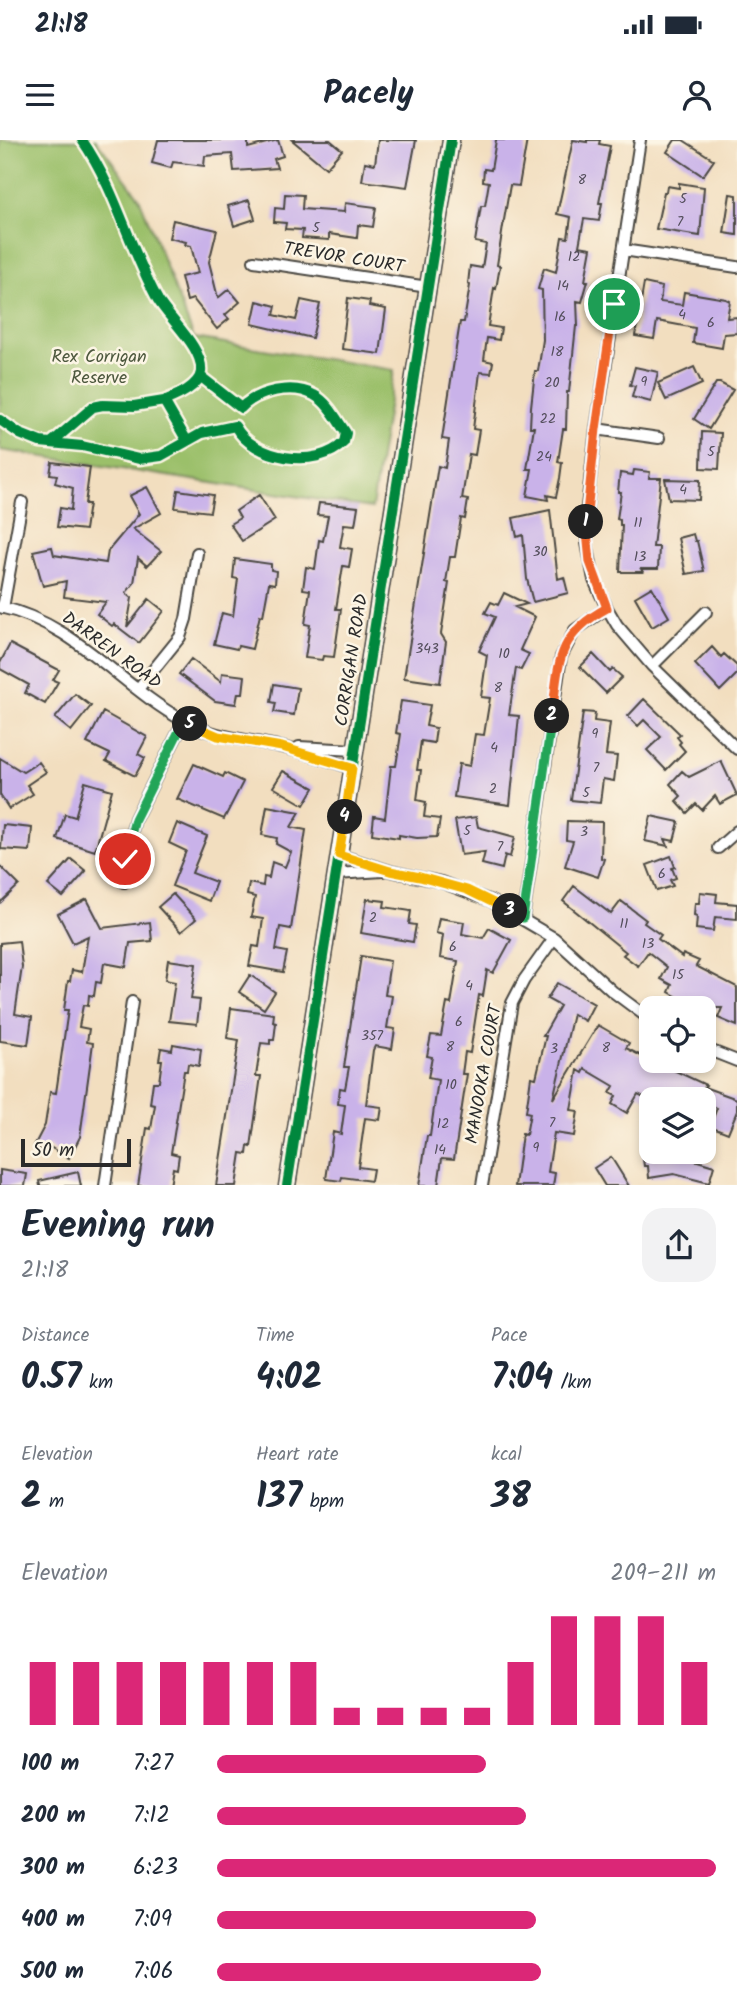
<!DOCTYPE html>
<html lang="en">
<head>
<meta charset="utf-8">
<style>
	:root { --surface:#fff; --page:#f2f2f3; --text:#1f2937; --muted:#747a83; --accent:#db2777 }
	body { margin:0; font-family:Kalam,sans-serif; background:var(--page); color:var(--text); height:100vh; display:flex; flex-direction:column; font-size:26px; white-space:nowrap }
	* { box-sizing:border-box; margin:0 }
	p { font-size:23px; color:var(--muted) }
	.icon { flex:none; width:38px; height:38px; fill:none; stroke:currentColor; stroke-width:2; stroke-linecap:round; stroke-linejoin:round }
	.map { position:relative; height:1045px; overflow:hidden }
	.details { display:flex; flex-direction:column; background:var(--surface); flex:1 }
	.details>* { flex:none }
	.tools { position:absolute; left:639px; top:856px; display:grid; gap:14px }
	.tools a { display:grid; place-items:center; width:77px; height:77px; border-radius:14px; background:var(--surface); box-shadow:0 4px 10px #0003; font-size:35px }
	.scale { position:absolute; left:21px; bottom:18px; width:110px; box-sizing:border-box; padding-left:7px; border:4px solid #2b2b2b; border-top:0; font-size:19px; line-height:24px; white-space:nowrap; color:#2b2b2b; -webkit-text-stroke:5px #fcf5e5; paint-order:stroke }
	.pin { position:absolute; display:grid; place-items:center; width:60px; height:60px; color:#fff; margin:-30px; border:4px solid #fff; border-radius:50%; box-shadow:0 2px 7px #0007 }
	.km { position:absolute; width:35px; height:35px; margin:-18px; border-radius:50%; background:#222; color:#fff; font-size:19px; line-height:35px; text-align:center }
	.round { display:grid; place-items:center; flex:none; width:74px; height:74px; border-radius:21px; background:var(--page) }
	.summary { display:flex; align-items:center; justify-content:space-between; height:119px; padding:0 21px }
	h1 { font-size:38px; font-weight:700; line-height:52px }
	.stats { display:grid; grid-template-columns:repeat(3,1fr); gap:10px; height:119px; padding:7px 21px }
	.stats div { display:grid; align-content:center }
	.stats b { font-size:35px; font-weight:700 }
	.stats small { font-size:19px; font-weight:400 }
	.stats p { font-size:19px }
	.chart { height:196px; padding:14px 21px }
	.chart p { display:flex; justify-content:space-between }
	.chart svg { width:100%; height:126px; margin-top:7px; stroke:var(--accent); stroke-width:6 }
	ul { padding:0 21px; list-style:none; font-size:23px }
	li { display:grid; grid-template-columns:112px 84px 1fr; align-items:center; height:52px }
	li i { height:18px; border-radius:9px; background:var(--accent) }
	.status { display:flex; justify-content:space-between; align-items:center; height:49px; padding:0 35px; background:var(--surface); direction:ltr }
	.status svg { height:19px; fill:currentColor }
	header { display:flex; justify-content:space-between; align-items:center; height:91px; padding:0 21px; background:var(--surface); font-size:32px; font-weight:700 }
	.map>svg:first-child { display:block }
</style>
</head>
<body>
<div class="status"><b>21:18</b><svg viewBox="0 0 49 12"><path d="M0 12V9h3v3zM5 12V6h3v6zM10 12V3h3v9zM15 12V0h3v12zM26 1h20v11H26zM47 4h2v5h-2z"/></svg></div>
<header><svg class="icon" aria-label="menu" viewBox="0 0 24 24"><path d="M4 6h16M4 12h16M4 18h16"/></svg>Pacely<svg class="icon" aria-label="person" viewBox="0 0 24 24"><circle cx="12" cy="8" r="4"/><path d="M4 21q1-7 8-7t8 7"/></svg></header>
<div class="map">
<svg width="737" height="1046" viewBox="0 0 737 1046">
	<rect width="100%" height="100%" fill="#fcf5e5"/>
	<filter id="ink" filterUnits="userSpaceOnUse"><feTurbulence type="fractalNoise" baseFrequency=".0143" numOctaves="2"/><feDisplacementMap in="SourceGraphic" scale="14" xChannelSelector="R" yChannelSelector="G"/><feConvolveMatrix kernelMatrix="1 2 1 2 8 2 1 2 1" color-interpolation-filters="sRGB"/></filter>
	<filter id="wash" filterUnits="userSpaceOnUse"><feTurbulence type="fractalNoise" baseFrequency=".00686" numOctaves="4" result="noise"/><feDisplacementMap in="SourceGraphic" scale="28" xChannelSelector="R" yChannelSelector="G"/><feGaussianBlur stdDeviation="1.57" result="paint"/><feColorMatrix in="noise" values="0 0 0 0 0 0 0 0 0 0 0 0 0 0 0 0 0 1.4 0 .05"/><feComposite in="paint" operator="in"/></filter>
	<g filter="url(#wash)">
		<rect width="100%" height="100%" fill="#f2debf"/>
		<path fill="#9bc06b" stroke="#63764b" stroke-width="2" d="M0 0H96L139 57 194 198 394 230 372 368 0 310Z"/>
		<g id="blocks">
			<path fill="#c9b2e9" d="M158 0H248V8L278 0 283 16 274 19 277 28 234 31 232 14 205 16 204 26 173 22 171 28 152 23Z
				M292 0H330L342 10 326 28Z
				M378 0H416L407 47 362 41 365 22 375 24Z
				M496 0H527L519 46 510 45 504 80 497 125 500 126 496 149 494 148 488 186 501 188 499 200 487 198 484 220 493 222 491 233 480 232 473 289 479 290 475 315 469 314 462 359 468 360 465 379 461 378 455 417H450L446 442 449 443 441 494 446 502 440 543 404 538 438 326 445 328 449 300 442 299 460 182H464L470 145 468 144 470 126 482 128 486 104 475 102 481 66H485L489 42 483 41 484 29 491 30Z
				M573 0 587 2V0H600L599 4 610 6 599 63H602L599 81 584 79 579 106 591 108 585 141H588L582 162 577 161 578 186H576L569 252H567L566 289H563L558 322 562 323 560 338 556 357 547 355 548 360 527 356 532 329H527L534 287H530L531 267 535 231H538L543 200 542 150 538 149 544 128 556 132 562 97 568 98 571 77 557 74Z
				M675 0H683L714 20 703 36 667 12Z
				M679 43 704 47 700 96 656 89 664 52H666L667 46 679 48Z
				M285 54 303 55 302 69 344 72 345 63 376 67 373 87 358 85 357 98 329 94V100L302 98 303 90 285 89 286 83 274 82 275 68 284 69Z
				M730 54 737 55V95L724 93Z
				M249 60 255 79 234 86 228 66Z
				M173 80 217 90 209 122 218 158 229 149 240 162 225 175 229 179 217 189 193 159 187 161 181 137 198 133 191 106 185 105 186 102 169 98Z
				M644 143 662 147 660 162 682 165 684 152 726 159 730 161 727 178 737 177V193L724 194 722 208 693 203 695 188 657 181 654 199 635 196Z
				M348 158 370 161 369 166 386 169 380 214 342 209Z
				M301 160 320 164 312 198 252 184 257 161 276 166 274 175 296 180Z
				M635 227 658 232 651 262 632 257 635 246 630 245Z
				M694 227 702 244 666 260 658 243Z
				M716 243H720L733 250 709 289 694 279Z
				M702 292 721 293 719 329 701 328Z
				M52 322 90 327 85 364H89L85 390 57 387 60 368 71 370 73 348 55 343 57 335 50 334Z
				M634 330 650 332 649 338H661L653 407H659L658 429H641L643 432H620L622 385H620V380L617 379 621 352H618L620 333 633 335Z
				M665 339 700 340 699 360 669 359Z
				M147 347 161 373 133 389 161 411 147 426 138 418 134 443 126 453 132 458 127 487 149 459 164 471 139 503 114 484 112 486 97 474 106 462 64 457 66 441 43 446 33 411 52 407 54 415 106 423 108 411 139 374 129 356Z
				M178 350 213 355 210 372 175 368Z
				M259 355 275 380 242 401 230 384 240 378 236 371Z
				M319 363 358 367 355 385 344 384 340 407 352 409 349 427 343 426 336 469H341L334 517 323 516 322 520 305 518 310 485 305 484 310 450 303 449 306 427 315 429 319 400 323 401 328 376 317 375Z
				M550 370 558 439 564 437 568 453 533 462 527 439 523 395 517 397 513 378Z
				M693 394 695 401H697L704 431 686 434 678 398Z
				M235 419 271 424V430L276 431 275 444 269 443 263 476 260 475 252 509 238 506 237 509 214 504 222 473 233 476 238 439 233 438Z
				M652 447 669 477 652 487 635 457Z
				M504 453 527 464 515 467 535 477 520 510 529 514 521 530 516 528 509 575 519 576 510 665 454 657 459 624 470 626 475 594 484 595 490 558 481 557 487 515 479 511 495 477 485 473 491 462 498 465Z
				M10 504 59 530 53 540 58 542 45 564 25 553 29 545 0 529V523Z
				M712 507 721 517 724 514 737 526V534L720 551 695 524Z
				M593 514 610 532 613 529 622 537 606 553 580 527Z
				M191 519 221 542 222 533 245 536 243 553H238L236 564 215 561 179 534Z
				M274 544 298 548 294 575 274 572 276 563 271 562Z
				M75 554 91 566 71 591 55 578Z
				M644 559 680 594 677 597 681 602 679 604 685 611 666 630 647 610 661 597 644 580 638 586 628 576Z
				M401 561 430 565 426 586 436 588 434 603 421 601 417 630H421L417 660 426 662 424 677 440 679 437 697 417 698 399 695V698L372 694 374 676 385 678 391 626H396L401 594 396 593Z
				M103 572 147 597 138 614 145 618 135 636 106 621 110 614 87 603Z
				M583 572 595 573 594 581 610 583 606 615 617 616 614 641 603 639 600 663 571 660Z
				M0 618 23 632 39 622 46 632 27 645 33 654 9 669 0 655Z
				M721 621 737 655 720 664 715 656 702 670 696 664 687 673 676 661 681 656 670 644 682 631 689 637Z
				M194 624 223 637 225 633 243 642 224 679 177 659Z
				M283 631 314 648 304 665 273 647Z
				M85 642 112 650 95 711 57 699 65 674 75 677Z
				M267 666 300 672 291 687 306 690 291 789 280 787 276 810 287 812 283 832 249 826 253 806 259 807 263 779 251 777 255 757 247 755 249 743 263 746 264 737 269 738 272 722 285 727 291 712 276 704 277 698 262 695Z
				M651 676 679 682 674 701 665 699 668 706 645 701Z
				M476 677 478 687 515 697 510 717 505 715 502 729 482 724 485 712 461 715 455 680Z
				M567 681 602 682 601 718 604 719 598 737 565 726 573 701 566 700Z
				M177 683 207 696 192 733 216 742 209 761 172 746 186 711 169 703Z
				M3 685 32 688 30 711 1 709Z
				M671 716 675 727 672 728 676 738 670 740 673 746 657 751 647 725Z
				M71 719 86 731 63 757 48 745Z
				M0 726 19 745 0 763Z
				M574 746 611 774 621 761 646 780 644 783 661 795 658 799 682 817 683 814 699 821 696 826 737 847V886L718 878 722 868H697L669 852 672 845 661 839 667 827 648 812 638 826 623 815 626 812 563 761Z
				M700 752 717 754 716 762 737 764V779L715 777 713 791 696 789 697 776 694 775 695 763H699Z
				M173 754 196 779 181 792 158 767Z
				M87 759 102 788 150 782 152 801 130 803 126 827 104 823 101 843 96 842 94 856 89 855 88 866 83 865 79 887 89 889 87 902 93 903 80 997 69 1018 48 1006 44 1012 34 1006 45 985 50 952 56 953 68 870H64L68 841H70L72 830 82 832 88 796 73 803 58 774Z
				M367 759 385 761 384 767 411 771 409 784 416 785 413 802 361 793Z
				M439 778 464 782 462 794 483 798 489 788 511 800 493 833 487 830 483 856 479 855 470 913 465 912 462 934H467L454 1019 442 1018 438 1046H419L427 996H430L438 940 428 938 432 917 427 916 431 895 441 896 447 863 451 864 458 821 440 818 443 795 436 793Z
				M19 801 22 827 15 874 32 877 28 905 0 901V803Z
				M361 816 390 821 385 855 392 856 387 888 395 889 392 909 375 906 373 910 366 965 382 967 380 980 365 978 358 1027 373 1029 371 1041 342 1037 341 1041 326 1039 333 992 341 994 345 965 338 964 340 948 345 949 349 927H344Z
				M168 820 196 824 191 859 200 860 197 884 169 881 175 842 165 840Z
				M250 835 275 852 264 869 239 852Z
				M557 843 594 864 585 881 573 874 553 959 598 885 629 903 626 908 666 929 667 927 706 945 704 947 737 959V971L728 993 710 986 717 968 704 962V959H648L638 954 627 973 612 964 616 956 610 953 614 946 585 929 583 933 578 930 571 970 578 971 574 996 554 993 548 1032 555 1033 553 1046H515L522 994 526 995 530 973 526 972 531 937 536 938 546 896H543L560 866 547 859Z
				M231 868 274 874 273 882 276 883 274 900H270V904L261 903 256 936H261L251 1007 248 1006 247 1014 241 1013 236 1046H216L239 900 227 898Z
				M173 904 201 909 199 926 188 924 187 931H184L171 1013 179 1015 177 1029 173 1028 170 1046H138L147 988 151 989 155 965 150 964 153 942H159L162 920H159L161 908 172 910Z
				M642 1012H668L714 1026 709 1043 674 1034 649 1038 648 1026H644Z
				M611 1017 621 1033 629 1046H605L594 1028Z
				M0 1030 27 1034 25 1046H0Z
				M78 1032 81 1046H40L39 1041Z"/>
		</g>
	</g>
	<g filter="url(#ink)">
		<use href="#blocks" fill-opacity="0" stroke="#494641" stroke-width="2"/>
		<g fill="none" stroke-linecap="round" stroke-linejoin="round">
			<g stroke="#494641" stroke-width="14">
				<path id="minor" d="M640 0 596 289 587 367V403L594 440 607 468 617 485 652 526 737 609
					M623 110 737 127
					M254 121 428 147
					M596 289 659 298
					M0 467C75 483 120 546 184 581 215 598 247 599 281 607 305 612 329 621 352 628
					M3 468 22 362
					M652 526 706 472
					M138 549 180 497 186 479 197 413
					M299 607 355 610
					M718 708 737 691
					M339 715 390 731 441 742 491 761 554 798 612 851 651 880
					M336 734 383 731
					M124 742 125 719 135 679 184 581
					M523 778 561 517 575 490 607 468
					M704 908 737 921
					M105 1046 132 862
					M482 1046 512 863 524 840 554 798"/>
			</g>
			<g stroke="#494641" stroke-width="19">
				<path id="secondary" d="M287 1046 451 0"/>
			</g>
			<use href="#minor" stroke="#fff" stroke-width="10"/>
			<use href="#secondary" stroke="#fff" stroke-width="16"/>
			<g stroke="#fcf5e5" stroke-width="15">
				<path id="cycleway" d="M82 0C116 49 129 108 158 160 170 180 204 209 201 232 199 247 176 256 164 261L187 301
					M0 280 20 294 40 302 82 306 139 319 161 316 202 293 235 286C253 320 317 330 344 302L346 293C337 280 328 262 314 255 293 243 257 251 241 268L200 236
					M51 303 93 267 103 265 134 266 164 261
					M287 1046 451 0"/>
			</g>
			<use href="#cycleway" stroke="#00873e" stroke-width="10"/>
		</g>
	</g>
	<g fill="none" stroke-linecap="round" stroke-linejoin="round" filter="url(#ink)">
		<g stroke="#fff" stroke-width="14">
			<path id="split-1" d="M586 382 596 289 614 164"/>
		</g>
		<g stroke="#fff" stroke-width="14">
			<path id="split-2" d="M552 576C559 524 555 496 607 468L590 422 586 382"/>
		</g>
		<g stroke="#fff" stroke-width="14">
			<path id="split-3" d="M510 771 523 778 552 576"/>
		</g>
		<g stroke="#fff" stroke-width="14">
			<path id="split-4" d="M345 677 339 715 390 731 420 737 467 750 510 771"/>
		</g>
		<g stroke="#fff" stroke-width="14">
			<path id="split-5" d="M190 584 218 596 282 607 352 628 345 677"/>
		</g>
		<g stroke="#fff" stroke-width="14">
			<path id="split-6" d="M125 719 135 679 184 581 190 584"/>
		</g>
		<use href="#split-1" stroke="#f0652b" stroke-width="9"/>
		<use href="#split-2" stroke="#f0652b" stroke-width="9"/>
		<use href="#split-3" stroke="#22a559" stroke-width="9"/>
		<use href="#split-4" stroke="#f5b400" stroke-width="9"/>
		<use href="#split-5" stroke="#f5b400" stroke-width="9"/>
		<use href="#split-6" stroke="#22a559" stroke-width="9"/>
	</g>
	<g text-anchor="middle" stroke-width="5" stroke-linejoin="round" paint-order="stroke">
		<g font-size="14" fill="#524d5a">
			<text x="582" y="44">8</text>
			<text x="683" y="63">5</text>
			<text x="680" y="86">7</text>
			<text x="316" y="92">5</text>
			<text x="574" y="121">12</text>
			<text x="563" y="150">14</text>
			<text x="682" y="179">4</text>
			<text x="560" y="181">16</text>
			<text x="711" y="187">6</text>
			<text x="557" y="216">18</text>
			<text x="644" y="246">9</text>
			<text x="552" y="247">20</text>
			<text x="548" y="283">22</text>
			<text x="711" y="316">5</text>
			<text x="544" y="321">24</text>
			<text x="683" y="354">4</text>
			<text x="638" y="387">11</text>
			<text x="540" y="416">30</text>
			<text x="640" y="421">13</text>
			<text x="427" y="513">343</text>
			<text x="504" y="518">10</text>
			<text x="498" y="552">8</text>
			<text x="595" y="598">9</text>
			<text x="494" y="612">4</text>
			<text x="596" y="632">7</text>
			<text x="493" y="653">2</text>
			<text x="586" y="657">5</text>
			<text x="467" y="695">5</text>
			<text x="584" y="696">3</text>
			<text x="500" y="711">7</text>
			<text x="662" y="738">6</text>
			<text x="373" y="782">2</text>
			<text x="624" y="788">11</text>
			<text x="648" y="808">13</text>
			<text x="453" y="811">6</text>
			<text x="678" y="839">15</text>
			<text x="469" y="850">4</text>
			<text x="459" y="886">6</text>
			<text x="372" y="900">357</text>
			<text x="450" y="911">8</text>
			<text x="606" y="912">8</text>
			<text x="554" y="913">3</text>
			<text x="451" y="949">10</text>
			<text x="552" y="987">7</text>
			<text x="443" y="988">12</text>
			<text x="536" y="1012">9</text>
			<text x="440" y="1014">14</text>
		</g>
		<g font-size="18" fill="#2b2b2b" stroke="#fcf5e5">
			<text transform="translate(344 117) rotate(9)" y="6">TREVOR COURT</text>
			<text transform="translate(112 510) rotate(36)" y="6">DARREN ROAD</text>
			<text transform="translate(351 520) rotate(-81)" y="6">CORRIGAN ROAD</text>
			<text transform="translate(483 934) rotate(-80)" y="6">MANOOKA COURT</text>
		</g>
		<g font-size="18" fill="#4d583e" stroke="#fcf5e5">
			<text x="99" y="222">Rex Corrigan<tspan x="99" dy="21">Reserve</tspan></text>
		</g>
	</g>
</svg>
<div class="tools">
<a><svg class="icon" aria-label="locate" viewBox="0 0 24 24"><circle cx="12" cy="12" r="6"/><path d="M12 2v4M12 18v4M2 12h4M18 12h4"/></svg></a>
<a><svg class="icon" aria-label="layers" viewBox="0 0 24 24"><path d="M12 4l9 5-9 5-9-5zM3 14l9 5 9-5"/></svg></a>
</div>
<div class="scale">50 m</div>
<div class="pin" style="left:614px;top:164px;background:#1e9e55"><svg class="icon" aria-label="arrive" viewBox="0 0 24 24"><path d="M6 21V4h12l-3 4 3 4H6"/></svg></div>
<div class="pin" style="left:125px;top:719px;background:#d93025"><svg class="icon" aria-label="check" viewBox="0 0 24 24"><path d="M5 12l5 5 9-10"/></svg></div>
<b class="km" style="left:586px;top:382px">1</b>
<b class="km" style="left:552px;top:576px">2</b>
<b class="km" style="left:510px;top:771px">3</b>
<b class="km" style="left:345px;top:677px">4</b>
<b class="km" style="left:190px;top:584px">5</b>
</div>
<section class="details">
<div class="summary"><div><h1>Evening run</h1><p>21:18</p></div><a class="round"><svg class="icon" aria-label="share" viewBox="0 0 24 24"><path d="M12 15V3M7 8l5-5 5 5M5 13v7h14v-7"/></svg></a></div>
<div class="stats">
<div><p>Distance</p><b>0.57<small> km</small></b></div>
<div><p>Time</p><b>4:02</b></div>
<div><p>Pace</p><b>7:04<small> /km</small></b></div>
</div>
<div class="stats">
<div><p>Elevation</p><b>2<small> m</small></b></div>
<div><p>Heart rate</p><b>137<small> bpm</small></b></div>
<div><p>kcal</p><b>38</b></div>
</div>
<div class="chart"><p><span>Elevation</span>209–211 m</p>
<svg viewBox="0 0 160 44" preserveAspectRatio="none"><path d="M5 44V22M15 44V22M25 44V22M35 44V22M45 44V22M55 44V22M65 44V22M75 44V38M85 44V38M95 44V38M105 44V38M115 44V22M125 44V6M135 44V6M145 44V6M155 44V22"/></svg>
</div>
<ul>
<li><b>100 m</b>7:27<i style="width:54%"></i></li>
<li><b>200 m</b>7:12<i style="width:62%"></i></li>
<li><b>300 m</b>6:23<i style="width:100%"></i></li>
<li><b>400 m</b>7:09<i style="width:64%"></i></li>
<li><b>500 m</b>7:06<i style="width:65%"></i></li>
</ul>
</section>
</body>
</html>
